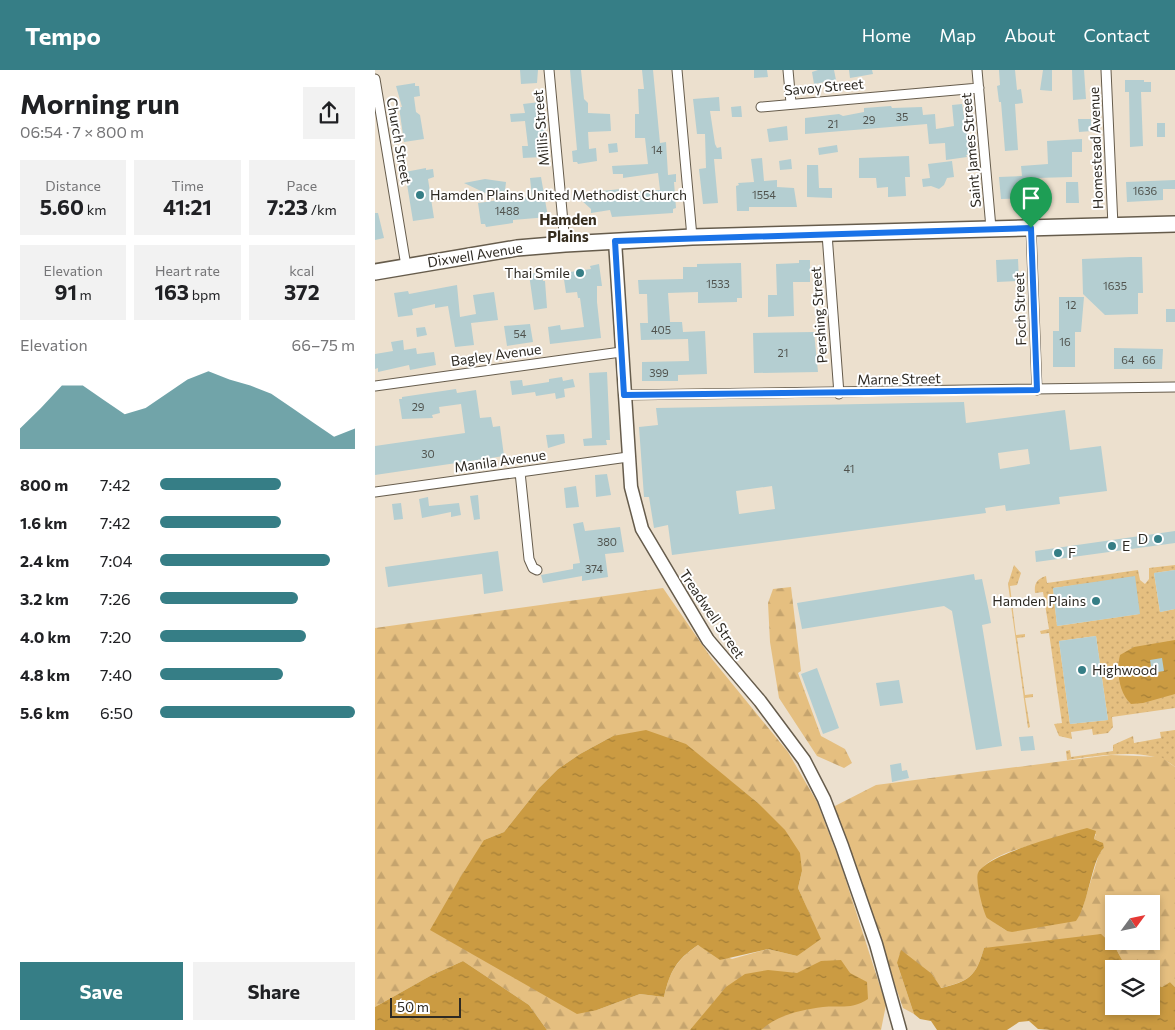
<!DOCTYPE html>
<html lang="en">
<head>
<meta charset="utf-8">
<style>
	:root { --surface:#fff; --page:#f2f2f2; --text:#202124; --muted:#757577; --accent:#367e86 }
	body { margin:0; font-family:Commissioner,sans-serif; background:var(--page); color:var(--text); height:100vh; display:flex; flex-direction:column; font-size:19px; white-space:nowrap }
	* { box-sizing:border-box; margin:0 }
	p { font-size:16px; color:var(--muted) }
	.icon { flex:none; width:28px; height:28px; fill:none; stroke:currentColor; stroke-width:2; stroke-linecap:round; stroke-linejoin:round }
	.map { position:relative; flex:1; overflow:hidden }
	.panel { display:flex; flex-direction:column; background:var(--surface); width:375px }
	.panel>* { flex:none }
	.needle { width:32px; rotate:57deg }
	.controls { position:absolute; left:730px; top:825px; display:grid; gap:10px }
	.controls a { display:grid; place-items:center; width:55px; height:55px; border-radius:0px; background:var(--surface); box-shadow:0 2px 8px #0003; font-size:25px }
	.scale { position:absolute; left:15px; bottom:12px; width:71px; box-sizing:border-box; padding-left:5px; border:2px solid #2e2a23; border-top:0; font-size:14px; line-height:18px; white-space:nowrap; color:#2e2a23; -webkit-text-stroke:4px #fff; paint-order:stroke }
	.pin { position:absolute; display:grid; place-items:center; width:42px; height:42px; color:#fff; margin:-51px -21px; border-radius:50% 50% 50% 0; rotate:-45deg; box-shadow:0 0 5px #0007 }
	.pin .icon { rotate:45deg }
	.round { display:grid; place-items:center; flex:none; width:52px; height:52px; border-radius:0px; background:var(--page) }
	.overview { display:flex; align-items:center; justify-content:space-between; height:85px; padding:0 20px }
	h1 { font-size:28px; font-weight:700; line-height:38px }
	.figures { display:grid; grid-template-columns:repeat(3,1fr); gap:8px; height:85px; padding:5px 20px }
	.figures div { display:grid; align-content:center; border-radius:0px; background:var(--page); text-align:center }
	.figures b { font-size:21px; font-weight:700 }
	.figures small { font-size:14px; font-weight:400 }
	.figures p { font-size:14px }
	.chart { height:140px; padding:10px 20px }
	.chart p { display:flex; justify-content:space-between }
	.chart svg { width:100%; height:90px; margin-top:5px; fill:var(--accent); opacity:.7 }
	.action { display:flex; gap:10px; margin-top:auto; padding:10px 20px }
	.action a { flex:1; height:58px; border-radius:0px; background:var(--accent); color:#fff; font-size:20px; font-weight:700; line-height:58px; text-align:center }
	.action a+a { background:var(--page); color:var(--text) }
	ul { padding:0 20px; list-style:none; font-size:16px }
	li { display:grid; grid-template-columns:80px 60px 1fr; align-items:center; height:38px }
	li i { height:12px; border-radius:6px; background:var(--accent) }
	header { display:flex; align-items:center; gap:30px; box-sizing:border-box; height:70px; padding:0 25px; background:var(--accent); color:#fff }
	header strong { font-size:24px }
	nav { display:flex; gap:28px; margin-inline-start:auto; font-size:18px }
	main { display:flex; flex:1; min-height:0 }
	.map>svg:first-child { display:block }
</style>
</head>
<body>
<header>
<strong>Tempo</strong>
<nav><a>Home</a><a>Map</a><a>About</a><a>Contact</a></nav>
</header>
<main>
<section class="panel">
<div class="overview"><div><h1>Morning run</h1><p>06:54 · 7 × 800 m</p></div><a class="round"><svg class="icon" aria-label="share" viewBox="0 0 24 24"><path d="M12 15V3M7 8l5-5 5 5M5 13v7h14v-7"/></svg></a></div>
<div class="figures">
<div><p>Distance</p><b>5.60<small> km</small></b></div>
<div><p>Time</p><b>41:21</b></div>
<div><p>Pace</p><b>7:23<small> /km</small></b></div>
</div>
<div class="figures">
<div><p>Elevation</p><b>91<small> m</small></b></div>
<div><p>Heart rate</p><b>163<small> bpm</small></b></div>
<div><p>kcal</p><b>372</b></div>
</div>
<div class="chart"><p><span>Elevation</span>66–75 m</p>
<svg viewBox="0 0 160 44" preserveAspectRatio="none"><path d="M0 44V34L10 24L20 13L30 13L40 20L50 27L60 24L70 17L80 10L90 6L100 10L110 13L120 17L130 24L140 31L150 38L160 34V44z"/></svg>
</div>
<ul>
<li><b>800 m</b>7:42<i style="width:62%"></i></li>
<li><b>1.6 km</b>7:42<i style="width:62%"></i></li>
<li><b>2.4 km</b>7:04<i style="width:87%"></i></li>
<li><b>3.2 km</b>7:26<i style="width:71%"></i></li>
<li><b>4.0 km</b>7:20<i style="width:75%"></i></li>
<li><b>4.8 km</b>7:40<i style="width:63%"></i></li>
<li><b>5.6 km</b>6:50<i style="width:100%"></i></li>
</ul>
<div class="action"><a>Save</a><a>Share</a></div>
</section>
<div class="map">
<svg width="800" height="960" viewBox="0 0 800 960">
	<defs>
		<pattern id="green-dots" width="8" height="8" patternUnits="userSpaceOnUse" patternTransform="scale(1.25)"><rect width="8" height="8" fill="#e5bf80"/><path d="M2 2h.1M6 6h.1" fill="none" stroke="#c5a46e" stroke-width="1.8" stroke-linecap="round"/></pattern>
		<pattern id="forest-firs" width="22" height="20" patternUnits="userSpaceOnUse" patternTransform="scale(1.25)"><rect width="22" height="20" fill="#e5bf80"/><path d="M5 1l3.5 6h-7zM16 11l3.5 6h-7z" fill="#c5a46e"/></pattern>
		<pattern id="water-ripples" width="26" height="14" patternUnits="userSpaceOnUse" patternTransform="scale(1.25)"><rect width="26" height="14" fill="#cb9b42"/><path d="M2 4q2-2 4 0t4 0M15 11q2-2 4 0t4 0" fill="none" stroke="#a57f37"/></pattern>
	</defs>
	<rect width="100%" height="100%" fill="#ece0ce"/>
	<path fill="url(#green-dots)" fill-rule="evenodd" d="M639 495 646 503 642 515 635 516 641 565 650 564V567L642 568 650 625 658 624V627L650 628 655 657 653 658 633 514Z
		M800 495V500L779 503 785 542 800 539V638L737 647 738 657 733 663 718 665 717 659 696 662 697 669 684 666 679 654 687 653 674 563 666 564 665 561 674 559 668 522 660 523C659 513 662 509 671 506L672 513 763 500 765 510 770 514 774 509V498ZM711 514 764 544 682 556 678 518ZM721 566 733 650 695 654 684 571Z
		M800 660V697C777 676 722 686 692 690L691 681 695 680 696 687 738 681V675L758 666 759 673 786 668 785 662Z"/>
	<path fill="url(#forest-firs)" fill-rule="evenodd" d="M416 517 426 601 423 603 446 666 470 679 477 693 469 698 442 686 404 628 395 572 393 533 398 519Z
		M288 518 337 589 413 682 442 732 465 792 511 935 506 960H172L154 935 88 891 55 906 0 937V558ZM238 666 352 708 383 733 427 801 423 818 438 852 422 886 393 879 357 889 323 875C302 890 295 900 289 927L265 924 222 940 109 770 129 762 164 718 183 699 205 684Z
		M736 685 786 687 800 697V917L795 912 787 917 776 913V899H752L740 877 609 878C601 907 594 911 565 918L557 904 522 893 539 944 528 938 458 737 501 715ZM721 764 719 769 726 772 729 778 724 784 707 840 632 861C612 848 610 845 605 822 603 814 601 808 606 800 620 777 695 767 721 764ZM739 834H776V871H739Z"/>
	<path fill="url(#water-ripples)" d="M800 570V624L768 633 756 634C744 623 741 601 745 585L759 577Z
		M271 660 311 674 383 733 410 760 425 783 427 801 423 818 446 869 422 886 393 879 345 890 323 875C301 890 295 901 289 927L265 924 222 940 202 944 55 860 85 808 109 770 129 762 164 718 183 699 205 684 238 666Z
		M712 758 721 761 719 769 728 773 729 778C716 790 714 834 701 851L637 862 632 861 612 848C608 841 600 810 603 803 612 784 691 764 712 758Z
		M726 864 740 877 752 899H739V936H776V913L787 917 795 912 800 917V960H676L663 959 654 951 644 952 632 960H562L556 951 545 949 539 944 522 893 526 880 557 904 566 918C594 911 601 907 609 878Z
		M466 890 475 903 492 912 493 929C477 940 465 935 448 937 425 940 403 945 386 960H315L351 917 370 904 393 900 422 903 446 891Z
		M88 891 154 935 172 960H0V937L55 906Z"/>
	<path fill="#b4ced1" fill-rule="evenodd" d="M145 0H163L162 13 146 14Z
		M195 0H206L209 29 213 33V43L235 44 236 61 213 62 214 79 221 78 222 91 203 94 202 92H198L197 81 202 80Z
		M267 0H278L285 73 291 72 293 105 301 104V112H299L301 138 298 139V143L237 147 235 140 216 143V139L206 130 216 128V122L246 119V123L285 120 283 103 248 108V104H238L237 96 273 94 270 68H260V44H264L263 19H269Z
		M379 0H392L393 7 379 8Z
		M443 0H459L461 10 439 14 437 2Z
		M474 0H497L498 4 475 8Z
		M624 0H640L642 20 646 19 648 33 640 34 643 80 630 81 626 32H624L622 16 625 15Z
		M668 0H677V21L665 20Z
		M697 0H709L711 29 698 30Z
		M750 10H769V12H776V22H766L768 76 755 77 754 22H750Z
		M40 13V16H44L45 26 39 27 41 42 45 45 49 69 29 72 24 37H27L21 16Z
		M344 27 345 41H335L340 74 342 78 346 77 347 89H339L343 133 328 134 324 99 331 98 330 64H322L318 29Z
		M165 32 170 65H167V87L148 88 147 76H153L150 51 136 52 135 44 150 43 148 34Z
		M587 34 595 84 591 85 592 87 571 90 570 73 554 74 552 54 430 64V48L464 44 468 46 489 42V38L516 36 517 38 547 37 548 45 560 44 561 59 579 56 577 35Z
		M366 36 367 47H357L356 37Z
		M703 49H716L717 61 704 62Z
		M782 53H790V67H782Z
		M412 56 413 70 394 72 392 59Z
		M707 69V82H697V107L661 108 663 128 626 129 624 107 647 106 646 96 673 94 672 71Z
		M242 73 243 82 234 83 233 74Z
		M462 75 463 82 444 85 443 78Z
		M534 86 535 107H530L531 126 513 127V117L502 118 501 108H484V88Z
		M387 88 389 111 402 110V117L419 118 422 137H374V141H362L361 116 364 115 363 113 379 112 376 89Z
		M416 89 417 99 405 100 404 91Z
		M577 91 579 107 572 108 569 115 564 119 556 116 548 117 547 109 555 108 553 94Z
		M432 95H443L444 118H457V128L432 127Z
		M51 98V100L58 99 59 107 53 109 59 148 38 151 30 102Z
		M166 107 173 147 138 150V153L111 157 110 154H106L103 133 125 130 89 113 110 109 131 112 129 130 157 127 155 108Z
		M800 110V119H788V130L752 132 751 112Z
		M691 112H703L704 133H691Z
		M0 143H3L9 168 0 170Z
		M756 187H767L768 223H763V244L730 245 708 224 707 189Z
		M643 189 644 211 622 212 621 190Z
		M424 190H435V212H418L419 246 393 247V225H402L401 194 424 193Z
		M366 193 367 228H362V232L323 233V222L293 223 295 252H307L308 262 330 261 332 304 303 305V311H267V292L314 291 313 269 266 270 265 253H273L272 224H264L263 210 308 209V197H322V194Z
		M224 194 227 216H222V232L226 268 175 274 173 257 185 255 186 260 209 257 205 228H203L202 222 191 223 188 203 216 199 215 196Z
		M167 202 168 211H170L172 238 159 240 154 204Z
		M82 215 85 247 101 244 98 225 119 222 123 250 96 253 99 275 80 277 73 236 60 238V234L37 239 38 245 23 247 19 223 33 221 34 224Z
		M684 227H709L706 262H700V297H678V261H684Z
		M791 239H800V252H791Z
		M155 254 158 272 132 276 129 256Z
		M50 257 52 265 42 267 41 258Z
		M439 262 443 302 379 303 378 263Z
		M28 270 29 280 41 278 42 284 59 282 61 295 35 300 34 295 3 302V298L0 299V284L18 281 16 272Z
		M739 278 788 279 787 299H739Z
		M232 302 235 370H231L232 375 209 376 208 369 217 368 214 303Z
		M187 307 188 311 198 309 200 317 189 319 190 327 181 329 180 323 161 326 160 322 137 325 135 311 147 310 148 316 174 312V309Z
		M81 319 82 323 101 320 105 348 116 347 118 357 125 356 129 386 0 405V376L90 363 86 334 64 337 65 343 57 345 58 348 27 349 24 329H27V327Z
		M589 332 591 353 690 340 695 380 726 376 732 421 684 427 685 434 631 441 630 435 610 438 611 443 297 485 293 455 279 458 274 427H269L264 357 283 355 281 338ZM653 379 655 394 625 399 623 383ZM397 416 400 439 364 444 361 421Z
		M189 364 190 373 173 378 171 365Z
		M232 404 236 425 221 427 220 405Z
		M201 416 204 437 191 438 189 418Z
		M103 425 105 449 99 450 95 426Z
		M53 427 54 436 84 433 86 445 76 447V442L47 448 44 429Z
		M26 433 28 449 19 450 17 434Z
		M208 452 210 461 245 457 249 482 230 484 233 507 207 511V506L168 513 166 505 198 499V494L205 493 198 454Z
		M800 461V473L661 492 660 481Z
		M123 481 128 521 109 524 107 504 13 517 10 497Z
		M800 500V539L785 542 779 503Z
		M599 504 600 510 607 509 614 542 616 553 607 555 627 676 601 680 577 541 569 536 427 559 422 533Z
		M760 506 765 544 682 556 678 518Z
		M721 566 733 650 695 654 684 571Z
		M787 588 789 601 777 603 775 590Z
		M442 598 464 658 448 664 426 604Z
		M524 610 528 633 505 636 501 613Z
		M658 666 660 680 646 681 644 667Z
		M526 693 527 701 532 700 534 708 517 712 515 695Z"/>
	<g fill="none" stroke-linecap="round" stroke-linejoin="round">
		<g stroke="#665c4c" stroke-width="11">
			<path id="street" d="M174 0 190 174
				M302 0 317 167
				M413 0 416 33
				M602 0 616 158
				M731 0 738 156
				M0 9 31 196
				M386 37 604 18
				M656 158 662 320
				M452 164 464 324
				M0 316 246 282
				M249 325 800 317
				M145 402 154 489 158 498 162 500
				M0 422 253 387"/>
		</g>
		<g stroke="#665c4c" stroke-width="15">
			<path id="secondary" d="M240 171 256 417 267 459 333 570 385 631 429 690 449 729 467 776 501 874 525 960"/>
		</g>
		<g stroke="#665c4c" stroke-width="18">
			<path id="primary" d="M0 202 142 178 190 174 317 167 800 154"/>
		</g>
		<use href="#street" stroke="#fff" stroke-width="9"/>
		<use href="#secondary" stroke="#fff" stroke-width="12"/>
		<use href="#primary" stroke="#fff" stroke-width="15"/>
	</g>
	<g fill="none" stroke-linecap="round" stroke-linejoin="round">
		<g stroke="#fff" stroke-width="10">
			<path id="route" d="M656 158 662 320 249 325 240 171Z"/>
		</g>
		<use href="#route" stroke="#1a73e8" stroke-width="6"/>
	</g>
	<g fill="#367e86" stroke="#fff" stroke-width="2">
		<circle cx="45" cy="125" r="5"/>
		<circle cx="205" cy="203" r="5"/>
		<circle cx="783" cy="469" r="5"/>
		<circle cx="737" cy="476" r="5"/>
		<circle cx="683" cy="483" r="5"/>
		<circle cx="721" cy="531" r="5"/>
		<circle cx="707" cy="600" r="5"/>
	</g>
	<g text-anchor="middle" stroke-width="4" stroke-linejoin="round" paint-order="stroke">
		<g font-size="11" fill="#50534e">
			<text x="527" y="51">35</text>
			<text x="494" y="54">29</text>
			<text x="458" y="58">21</text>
			<text x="282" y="84">14</text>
			<text x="770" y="125">1636</text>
			<text x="389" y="129">1554</text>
			<text x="132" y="145">1488</text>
			<text x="343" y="218">1533</text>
			<text x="740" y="220">1635</text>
			<text x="696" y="239">12</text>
			<text x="286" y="264">405</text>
			<text x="145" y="268">54</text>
			<text x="690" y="276">16</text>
			<text x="408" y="287">21</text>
			<text x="753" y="294">64</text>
			<text x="774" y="294">66</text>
			<text x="284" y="307">399</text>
			<text x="43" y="341">29</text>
			<text x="53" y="388">30</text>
			<text x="474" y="403">41</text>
			<text x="232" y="476">380</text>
			<text x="219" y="503">374</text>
		</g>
		<g font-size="14" fill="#2e2a23" stroke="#fff">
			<text transform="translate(449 17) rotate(-5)" y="5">Savoy Street</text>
			<text transform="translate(166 58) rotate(-95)" y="5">Millis Street</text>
			<text transform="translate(24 71) rotate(80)" y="5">Church Street</text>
			<text transform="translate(721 78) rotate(-92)" y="5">Homestead Avenue</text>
			<text transform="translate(596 80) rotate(-95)" y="5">Saint James Street</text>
			<text transform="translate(100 185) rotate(-9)" y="5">Dixwell Avenue</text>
			<text transform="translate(645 239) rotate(-92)" y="5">Foch Street</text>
			<text transform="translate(444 245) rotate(-94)" y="5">Pershing Street</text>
			<text transform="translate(121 285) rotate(-8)" y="5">Bagley Avenue</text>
			<text transform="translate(524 309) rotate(-1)" y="5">Marne Street</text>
			<text transform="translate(125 391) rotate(-8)" y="5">Manila Avenue</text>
			<text transform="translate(337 544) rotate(56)" y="5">Treadwell Street</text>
		</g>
		<g font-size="14" fill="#2e2a23" stroke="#fff" text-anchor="start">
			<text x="55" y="130">Hamden Plains United Methodist Church</text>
			<text x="195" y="208" text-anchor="end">Thai Smile</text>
			<text x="773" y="474" text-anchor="end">D</text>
			<text x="747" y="481">E</text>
			<text x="693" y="488">F</text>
			<text x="711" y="536" text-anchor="end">Hamden Plains</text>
			<text x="717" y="605">Highwood</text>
		</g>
		<g font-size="15" font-weight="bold" fill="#372e1f" stroke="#fff">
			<text x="193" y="155">Hamden<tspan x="193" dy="17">Plains</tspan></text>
		</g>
	</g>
</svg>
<div class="controls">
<a><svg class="needle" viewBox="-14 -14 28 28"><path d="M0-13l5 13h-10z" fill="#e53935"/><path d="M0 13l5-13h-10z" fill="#757577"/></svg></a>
<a><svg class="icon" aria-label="layers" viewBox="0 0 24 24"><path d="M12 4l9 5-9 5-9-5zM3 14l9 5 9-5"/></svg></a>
</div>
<div class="scale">50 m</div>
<div class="pin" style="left:656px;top:158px;background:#1e9e55"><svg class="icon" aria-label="arrive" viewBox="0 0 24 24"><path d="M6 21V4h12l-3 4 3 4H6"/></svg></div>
</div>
</main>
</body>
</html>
